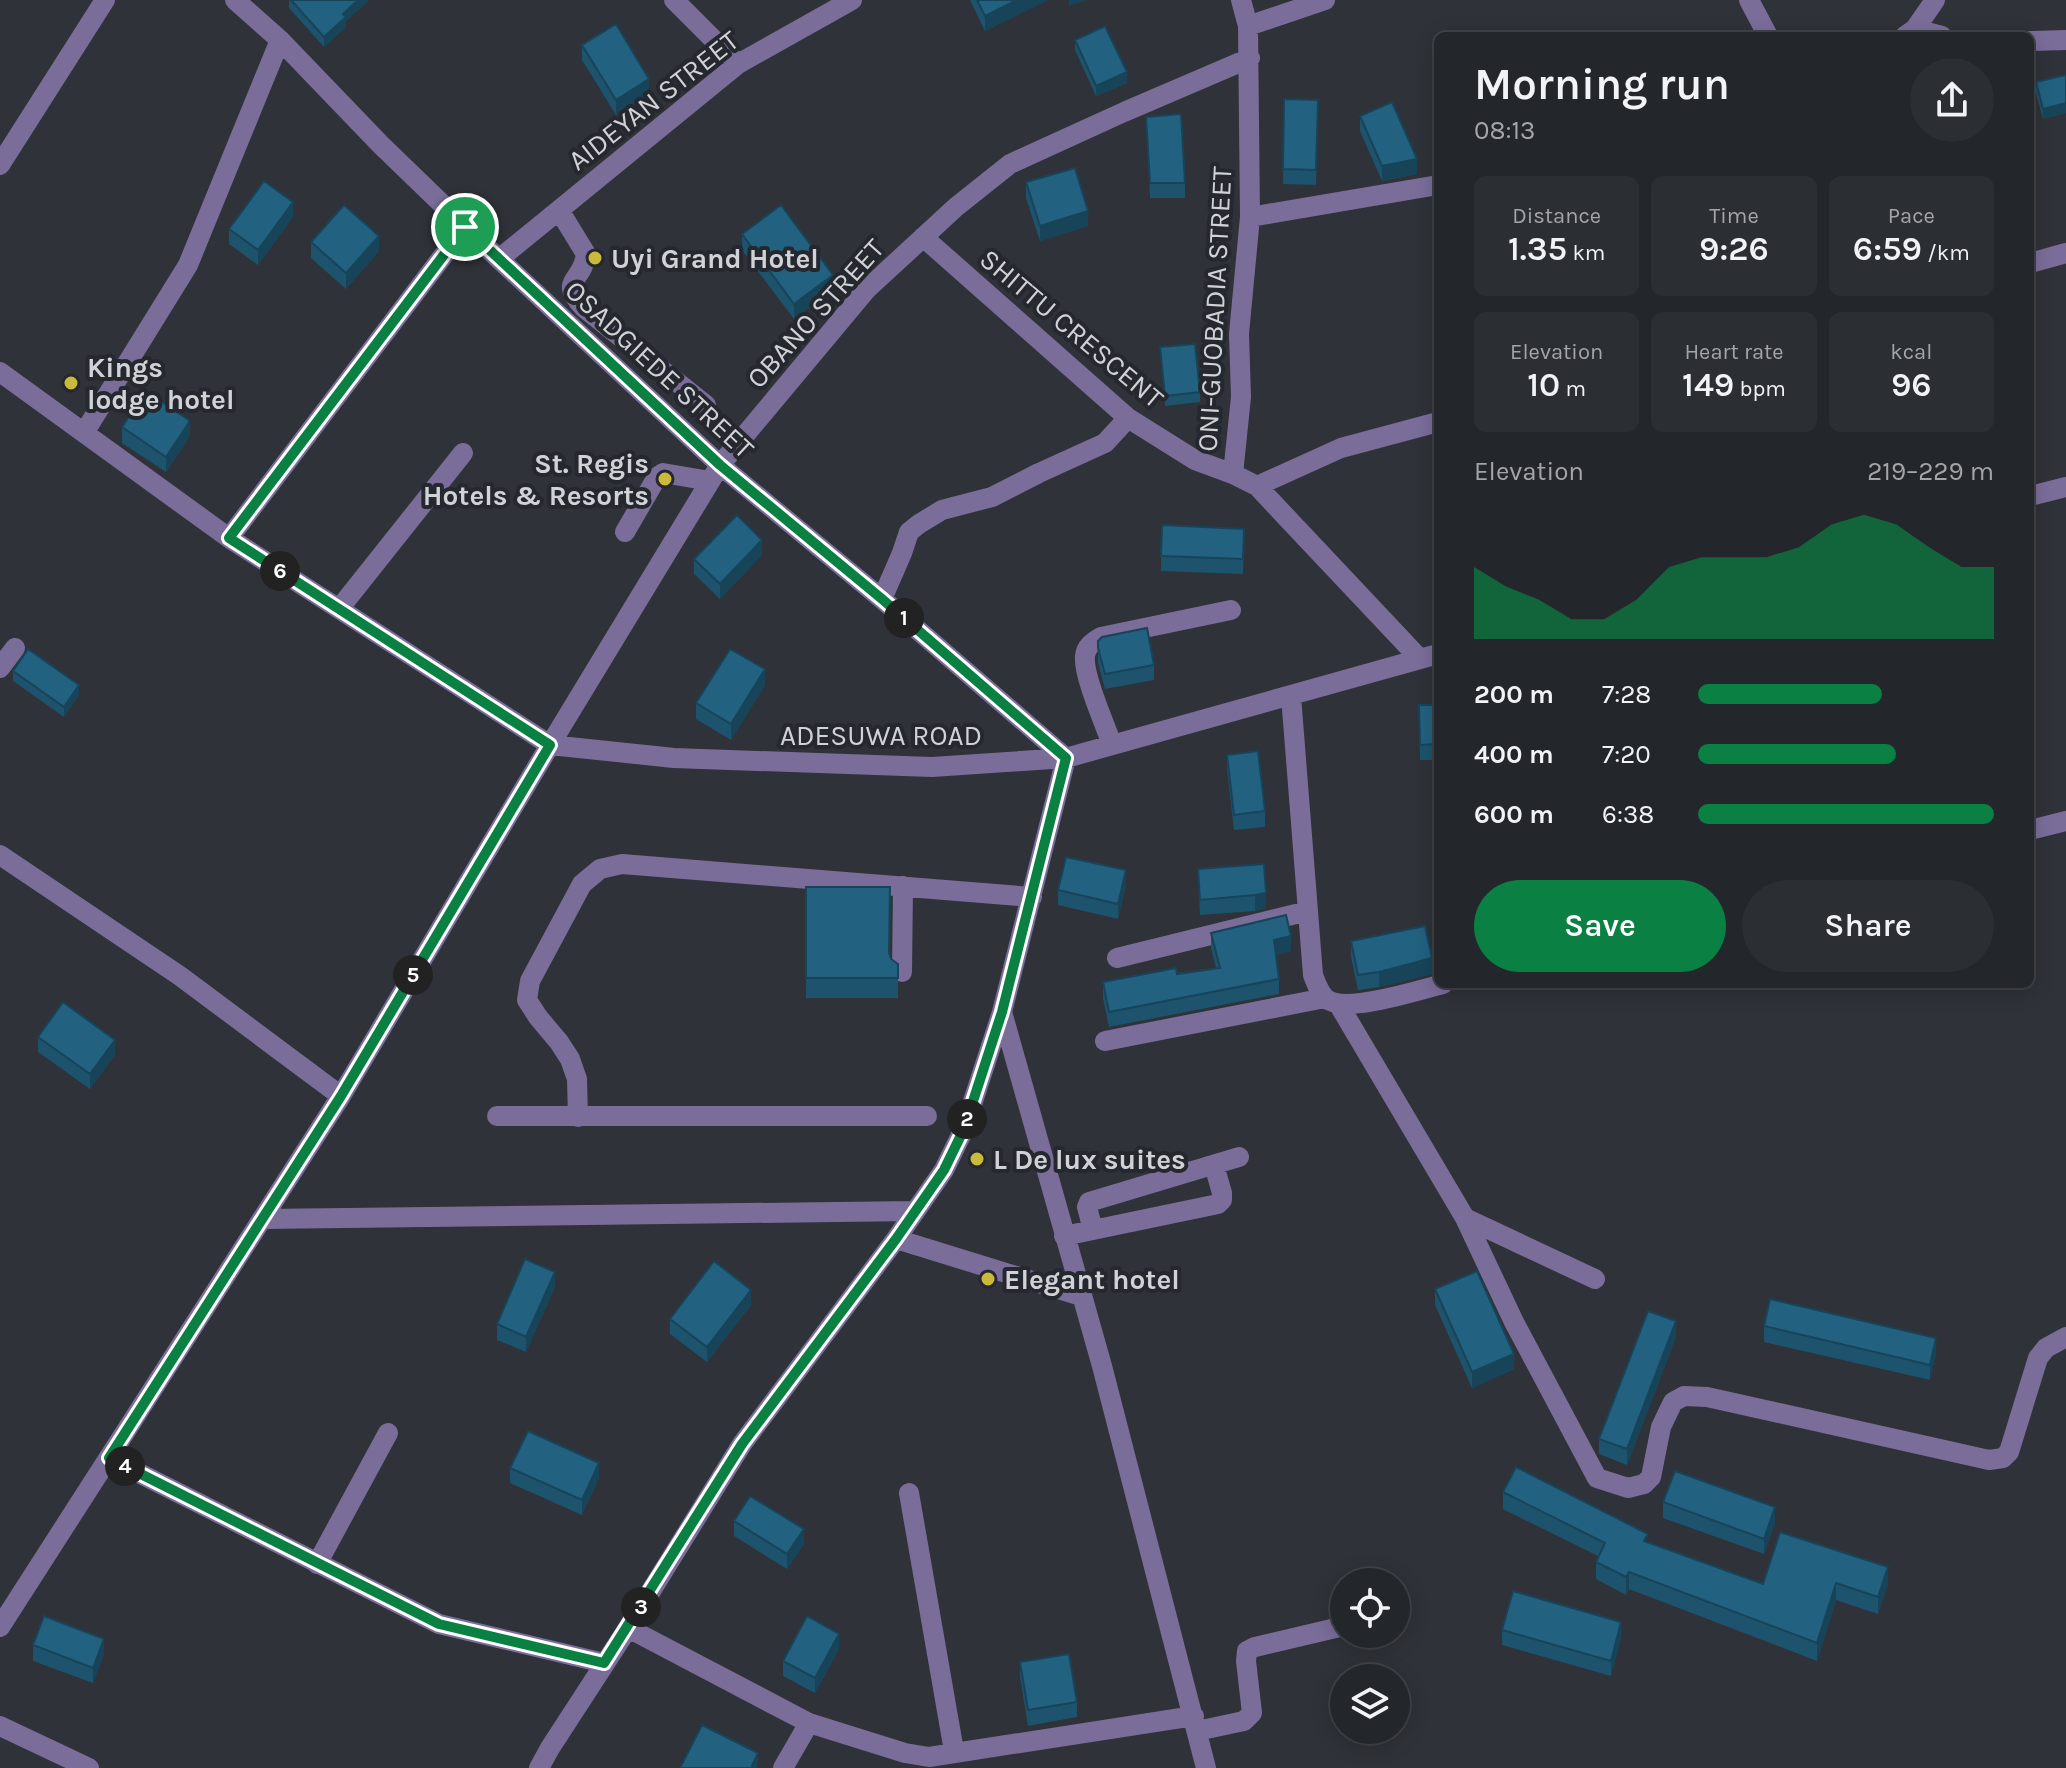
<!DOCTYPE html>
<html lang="en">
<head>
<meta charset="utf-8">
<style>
	:root { --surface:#23262a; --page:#2b2e32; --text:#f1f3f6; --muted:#a3a5a8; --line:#404347; --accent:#0b8043 }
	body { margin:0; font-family:Karla,sans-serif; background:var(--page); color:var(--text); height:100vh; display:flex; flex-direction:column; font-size:30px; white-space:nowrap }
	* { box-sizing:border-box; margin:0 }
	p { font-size:26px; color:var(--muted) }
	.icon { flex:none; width:44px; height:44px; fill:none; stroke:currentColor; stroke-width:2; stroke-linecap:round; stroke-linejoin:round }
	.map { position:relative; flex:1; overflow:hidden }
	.side { position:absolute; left:1434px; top:32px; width:600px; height:956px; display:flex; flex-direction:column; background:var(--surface); border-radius:12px; box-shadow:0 4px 20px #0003,0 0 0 2px var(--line) }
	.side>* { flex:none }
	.tools { position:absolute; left:1330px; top:1568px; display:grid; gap:16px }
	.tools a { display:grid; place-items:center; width:80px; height:80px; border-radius:50%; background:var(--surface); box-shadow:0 4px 20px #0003,0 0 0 2px var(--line); font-size:40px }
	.pin { position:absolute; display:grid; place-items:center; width:68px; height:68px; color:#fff; margin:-34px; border:4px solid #fff; border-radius:50%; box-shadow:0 2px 8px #0007 }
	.km { position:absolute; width:40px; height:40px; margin:-20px; border-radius:50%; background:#222; color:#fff; font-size:22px; line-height:40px; text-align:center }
	.round { display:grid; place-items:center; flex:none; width:84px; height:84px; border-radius:42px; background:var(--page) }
	.summary { display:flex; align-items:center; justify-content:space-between; height:136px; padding:0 40px }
	h1 { font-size:44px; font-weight:600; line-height:60px }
	.figures { display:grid; grid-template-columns:repeat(3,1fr); gap:12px; height:136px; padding:8px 40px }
	.figures div { display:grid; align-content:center; border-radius:12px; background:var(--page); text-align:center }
	.figures b { font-size:34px; font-weight:600 }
	.figures small { font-size:22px; font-weight:400 }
	.figures p { font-size:22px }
	.chart { height:224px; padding:16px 40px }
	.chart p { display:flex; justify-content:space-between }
	.chart svg { width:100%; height:144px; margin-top:8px; fill:var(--accent); opacity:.7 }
	.primary-button { display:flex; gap:16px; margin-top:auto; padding:16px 40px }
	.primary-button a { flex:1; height:92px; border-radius:48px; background:var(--accent); color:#fff; font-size:32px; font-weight:600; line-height:92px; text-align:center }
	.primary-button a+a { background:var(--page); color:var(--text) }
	ul { padding:0 40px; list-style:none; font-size:26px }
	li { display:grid; grid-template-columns:128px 96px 1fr; align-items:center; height:60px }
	li i { height:20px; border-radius:10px; background:var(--accent) }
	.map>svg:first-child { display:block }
</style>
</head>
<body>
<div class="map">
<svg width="2066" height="1768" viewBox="0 0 2066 1768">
	<rect width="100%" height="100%" fill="#2f3238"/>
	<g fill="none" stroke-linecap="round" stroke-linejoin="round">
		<path stroke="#7b6d9a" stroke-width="20" d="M235 0 280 40 381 145 499 259 720 465 882 599 1066 758
			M674 0 738 64
			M1241 0 1248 26 1325 0
			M1749 0 1768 36
			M1248 26 1250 217 1239 334 1241 397 1233 474 1257 486 1420 659
			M1915 29 1942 36
			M1905 36 1915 29 1935 0
			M2030 41 2066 40
			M0 165 105 0
			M559 210 586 254C583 283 557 279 584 308L706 405
			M1250 217 1438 185
			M923 237 1128 418 1195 460 1233 474
			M499 259 738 64 852 0
			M2030 263 2066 253
			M0 372 229 538 550 745 674 758 932 767 1066 758 1438 654
			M84 433 188 265 280 40
			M1257 486 1341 448 1438 422
			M2030 496 2066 487
			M625 532 657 477 663 473 710 481
			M229 538 465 227
			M882 599 902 553 909 532 919 524 942 510 992 497 1039 473 1105 443 1128 418
			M339 609 463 453
			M0 668 15 648
			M1291 696 1313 975C1316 983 1319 992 1325 998 1344 1015 1418 990 1443 984
			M1112 745C1105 724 1083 676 1085 656 1086 646 1093 642 1101 637L1231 610
			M2030 830 2066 821
			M0 855 180 976 341 1096
			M1117 958 1308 911
			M902 972 903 886
			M1339 1005 1465 1218 1514 1322 1597 1478 1628 1488 1644 1484 1651 1477 1661 1427 1673 1402 1684 1396 1707 1397 1989 1460 2003 1458 2009 1452 2038 1358 2046 1348 2066 1337
			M1002 1012 1102 1366 1206 1768
			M1105 1041 1325 998
			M497 1116H927
			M578 1117 577 1079 570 1059 559 1042 538 1017 527 1000 530 981 582 884 600 869 622 864 1032 897
			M1465 1218 1595 1279
			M263 1219 915 1211
			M1093 1230 1087 1207 1089 1202 1239 1157
			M1064 1236 1218 1204 1222 1200V1193L1214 1165
			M896 1239 1081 1296
			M109 1458 439 1624 604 1663
			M909 1493 954 1751
			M317 1564 388 1433
			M0 1627 341 1096 550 745 720 465 866 290 956 207 1010 164 1124 112 1250 58
			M628 1628 809 1723 905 1753 929 1757 1194 1716
			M0 1726 89 1768
			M1197 1731 1244 1721 1252 1713 1246 1661 1247 1651 1255 1647 1344 1626
			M539 1768 550 1748 628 1628 742 1444 896 1239 944 1170 964 1129 1002 1012 1066 758
			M783 1768 809 1723"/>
	</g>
	<path fill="#1d536d" d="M289 0H369L346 21V27L324 47 289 8Z
		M970 0H1048L985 31Z
		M1075 40 1127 83 1096 96 1075 50Z
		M582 45 649 95 616 115 582 60Z
		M2066 75V113L2043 119 2036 93V82Z
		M1284 99 1318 100 1316 185 1283 184Z
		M1360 116 1417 174 1382 181 1360 131Z
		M1146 117 1185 183V198H1150Z
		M1026 182 1088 226 1040 241 1026 198Z
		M293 217 258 265 229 244V229Z
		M742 234 833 290 794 319 742 250Z
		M311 242 379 251 346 289 311 258Z
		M1160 347 1200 392V402L1165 406Z
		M122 427 190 436 166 472 122 443Z
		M1244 544 1243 574 1161 571V556Z
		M762 555 720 599 694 574V559Z
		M1098 641 1154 665V680L1105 689 1098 663Z
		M13 671 79 695 64 717 13 681Z
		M765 685 731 740 696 719V703Z
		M1419 705H1438V760H1420Z
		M1227 755 1265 811V827L1234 830 1227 770Z
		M1264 864 1266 908 1255 911 1200 915 1198 869Z
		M1126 885 1118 919 1058 905V890Z
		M806 887 889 952 891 959 898 964V998H806Z
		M1211 933 1291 951 1276 955 1279 979V994L1109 1027 1103 998V982L1216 968 1211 948Z
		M1351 941 1432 974 1379 987 1358 990 1351 957Z
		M38 1037 115 1055 90 1089 38 1052Z
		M555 1287 526 1352 497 1340V1324Z
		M1435 1289 1514 1369 1472 1388 1435 1305Z
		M751 1305 707 1362 670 1334V1319Z
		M1764 1326 1936 1353 1930 1380 1764 1342Z
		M1676 1337 1627 1465 1599 1454V1439Z
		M510 1468 599 1478 582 1515 510 1483Z
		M1503 1492 1763 1584 1780 1532 1888 1584 1878 1614 1836 1600 1817 1661 1629 1589 1626 1595 1596 1579V1562L1598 1556 1503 1509Z
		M1663 1502 1775 1523 1764 1554 1663 1518Z
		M734 1521 804 1544 787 1569 734 1536Z
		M1502 1630 1621 1638 1611 1676 1502 1645Z
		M33 1645 104 1654 93 1683 33 1661Z
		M839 1649 815 1693 783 1676V1661Z
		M1020 1662 1077 1702V1717L1028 1726 1020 1677Z"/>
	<path fill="#184459" d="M358 0H369L346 21V27L324 47V37L343 14Z
		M1017 0H1048L985 31V16Z
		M1069 0H1087L1069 6Z
		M1127 72V83L1096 96V86Z
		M649 79V95L616 115V100Z
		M2066 103V113L2043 119V109Z
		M1417 159V174L1382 181V166Z
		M293 202V217L258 265V250Z
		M1088 211V226L1040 241V226Z
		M379 236V251L346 289V273Z
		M833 275V290L794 319V304Z
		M190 421V436L166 472V457Z
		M762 540V555L720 599V584Z
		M765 669V685L731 740V724Z
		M79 685V695L64 717V707Z
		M1126 870V885L1118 919V904Z
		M1266 893V908L1255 911V895Z
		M1291 936V951L1274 955V940Z
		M1432 958V974L1379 987V972Z
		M115 1040V1055L90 1089V1074Z
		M555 1272V1287L526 1352V1337Z
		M751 1290V1305L707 1362V1347Z
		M1676 1321V1337L1627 1465V1449Z
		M1936 1338V1353L1930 1380V1365Z
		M1514 1354V1369L1472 1388V1372Z
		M599 1463V1478L582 1515V1500Z
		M1775 1507V1523L1764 1554V1539Z
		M804 1529V1544L787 1569V1554Z
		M1888 1567V1584L1878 1614V1597Z
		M1629 1572V1589L1626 1595V1577Z
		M1836 1583V1600L1817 1661V1643Z
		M1621 1622V1638L1611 1676V1661Z
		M839 1634V1649L815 1693V1678Z
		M104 1639V1654L93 1683V1668Z
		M758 1753V1768H751Z"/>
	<path fill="#22617f" stroke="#184459" stroke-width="2" d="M291 0H358L343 14 346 17 324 37Z
		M977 0H1017L985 16Z
		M616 24 649 79 616 100 582 45Z
		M1105 26 1127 72 1096 86 1075 40Z
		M2066 75V103L2043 109 2036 82Z
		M1284 99 1318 100 1316 170 1283 169Z
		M1392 102 1417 159 1382 166 1360 116Z
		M1181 114 1185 183H1150L1146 117Z
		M1075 168 1088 211 1040 226 1026 182Z
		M264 181 293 202 258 250 229 229Z
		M344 205 379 236 346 273 311 242Z
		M781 205 833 275 794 304 742 234Z
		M1195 344 1200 392 1165 396 1160 347Z
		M146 391 190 421 166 457 122 427Z
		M737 515 762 540 720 584 694 559Z
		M1162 525 1244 529 1243 559 1161 556Z
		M1147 628 1154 665 1105 674 1098 648V641L1102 637Z
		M28 649 79 685 64 707 13 671Z
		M730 649 765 669 731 724 696 703Z
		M1419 705H1438V744L1420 745Z
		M1258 751 1265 811 1234 815 1227 755Z
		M1066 857 1126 870 1118 904 1058 890Z
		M1264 864 1266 893 1255 895 1200 900 1198 869Z
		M806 887H890L889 952 891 959 898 964V978H806Z
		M1286 915 1291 936 1274 940 1279 979 1109 1012 1103 982 1176 968 1177 974 1220 968 1211 933Z
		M1425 926 1432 958 1379 972 1358 975 1351 941Z
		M63 1002 115 1040 90 1074 38 1037Z
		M525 1259 555 1272 526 1337 497 1324Z
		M714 1261 751 1290 707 1347 670 1319Z
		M1477 1271 1514 1354 1472 1372 1435 1289Z
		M1770 1299 1936 1338 1930 1365 1764 1326Z
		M1648 1311 1676 1321 1627 1449 1599 1439Z
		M528 1431 599 1463 582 1500 510 1468Z
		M1516 1467 1648 1534 1644 1541 1763 1584 1780 1532 1888 1567 1878 1597 1836 1583 1817 1643 1629 1572 1626 1577 1596 1562 1605 1543 1503 1492Z
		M1675 1471 1775 1507 1764 1539 1663 1502Z
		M750 1496 804 1529 787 1554 734 1521Z
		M1513 1591 1621 1622 1611 1661 1502 1630Z
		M44 1616 104 1639 93 1668 33 1645Z
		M807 1616 839 1634 815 1678 783 1661Z
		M1069 1654 1077 1702 1028 1710 1020 1662Z
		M702 1725 758 1753 751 1768H680Z"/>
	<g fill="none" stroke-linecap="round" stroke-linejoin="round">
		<g stroke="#fff" stroke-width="16">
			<path id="route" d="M465 227 720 465 882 599 1066 758 1002 1012 964 1129 944 1170 896 1239 742 1444 604 1663 439 1624 109 1458 341 1096 550 745 229 538Z"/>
		</g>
		<use href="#route" stroke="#0b8043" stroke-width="10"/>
	</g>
	<g fill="#cbba39" stroke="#25282e" stroke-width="3">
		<circle cx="595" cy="258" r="8"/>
		<circle cx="71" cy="383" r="8"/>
		<circle cx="665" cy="479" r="8"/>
		<circle cx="977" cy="1159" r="8"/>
		<circle cx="988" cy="1279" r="8"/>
	</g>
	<g text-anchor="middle" stroke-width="8" stroke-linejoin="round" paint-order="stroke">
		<g font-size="28" fill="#d0d2d6" stroke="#25282e">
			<text transform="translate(653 100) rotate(-38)" y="10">AIDEYAN STREET</text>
			<text transform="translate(1214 309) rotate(-87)" y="10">ONI-GUOBADIA STREET</text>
			<text transform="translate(815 313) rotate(-48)" y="10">OBANO STREET</text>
			<text transform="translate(1072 328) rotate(40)" y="10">SHITTU CRESCENT</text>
			<text transform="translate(660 369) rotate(43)" y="10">OSADGIEDE STREET</text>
			<text x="881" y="745">ADESUWA ROAD</text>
		</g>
		<g font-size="28" font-weight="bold" fill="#d0d2d6" stroke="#25282e" text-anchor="start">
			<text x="611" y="268">Uyi Grand Hotel</text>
			<text x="87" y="377">Kings<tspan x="87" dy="32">lodge hotel</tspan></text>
			<text x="649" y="473" text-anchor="end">St. Regis<tspan x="649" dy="32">Hotels &amp; Resorts</tspan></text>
			<text x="993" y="1169">L De lux suites</text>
			<text x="1004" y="1289">Elegant hotel</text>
		</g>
	</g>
</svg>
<div class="tools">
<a><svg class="icon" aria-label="locate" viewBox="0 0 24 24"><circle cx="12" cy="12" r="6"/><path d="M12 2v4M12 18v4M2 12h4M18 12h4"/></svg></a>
<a><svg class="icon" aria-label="layers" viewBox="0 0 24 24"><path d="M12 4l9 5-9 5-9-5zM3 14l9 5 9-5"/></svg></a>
</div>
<div class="pin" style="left:465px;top:227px;background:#1e9e55"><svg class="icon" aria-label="arrive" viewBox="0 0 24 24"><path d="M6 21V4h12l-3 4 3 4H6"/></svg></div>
<b class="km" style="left:904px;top:618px">1</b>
<b class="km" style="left:967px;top:1119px">2</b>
<b class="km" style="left:641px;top:1607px">3</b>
<b class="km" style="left:125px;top:1466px">4</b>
<b class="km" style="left:413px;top:975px">5</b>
<b class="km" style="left:280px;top:571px">6</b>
<section class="side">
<div class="summary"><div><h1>Morning run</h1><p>08:13</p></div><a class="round"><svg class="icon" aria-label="share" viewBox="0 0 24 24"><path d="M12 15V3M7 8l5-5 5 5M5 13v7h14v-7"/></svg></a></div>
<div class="figures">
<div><p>Distance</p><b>1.35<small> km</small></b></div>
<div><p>Time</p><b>9:26</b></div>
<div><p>Pace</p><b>6:59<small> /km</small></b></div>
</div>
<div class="figures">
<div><p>Elevation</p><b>10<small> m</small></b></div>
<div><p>Heart rate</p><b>149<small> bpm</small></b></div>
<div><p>kcal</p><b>96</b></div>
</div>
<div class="chart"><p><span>Elevation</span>219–229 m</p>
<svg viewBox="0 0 160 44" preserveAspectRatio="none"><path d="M0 44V22L10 28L20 32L30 38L40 38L50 32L60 22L70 19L80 19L90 19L100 16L110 9L120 6L130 9L140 16L150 22L160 22V44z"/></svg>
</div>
<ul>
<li><b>200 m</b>7:28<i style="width:62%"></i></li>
<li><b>400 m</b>7:20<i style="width:67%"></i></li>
<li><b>600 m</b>6:38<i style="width:100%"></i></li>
</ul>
<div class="primary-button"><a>Save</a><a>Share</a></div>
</section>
</div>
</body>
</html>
